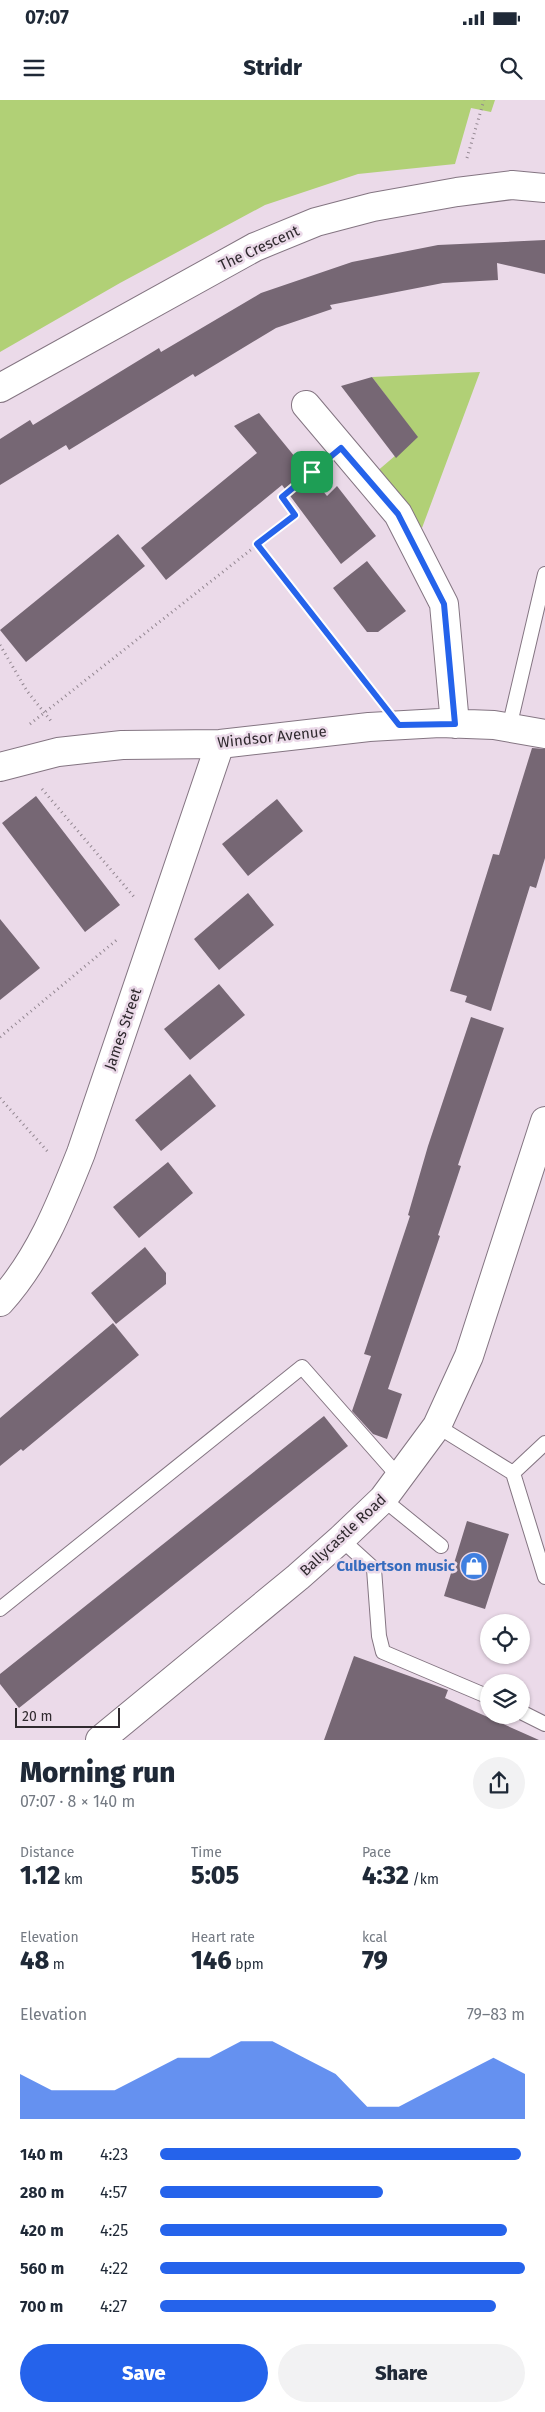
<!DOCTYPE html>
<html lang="en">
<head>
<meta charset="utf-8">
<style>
	:root { --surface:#fff; --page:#f2f2f3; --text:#1f2937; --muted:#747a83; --accent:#2563eb }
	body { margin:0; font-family:"Fira Sans",sans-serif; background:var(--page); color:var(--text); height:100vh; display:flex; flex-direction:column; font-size:19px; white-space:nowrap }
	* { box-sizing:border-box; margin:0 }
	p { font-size:16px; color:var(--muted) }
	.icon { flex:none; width:28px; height:28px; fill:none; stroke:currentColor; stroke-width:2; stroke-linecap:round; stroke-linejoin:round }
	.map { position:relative; height:1640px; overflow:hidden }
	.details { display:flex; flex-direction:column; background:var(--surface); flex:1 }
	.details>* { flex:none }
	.tools { position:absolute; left:480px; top:1514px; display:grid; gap:10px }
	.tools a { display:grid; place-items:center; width:50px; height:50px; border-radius:50%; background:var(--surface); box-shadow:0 1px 4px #0004; font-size:25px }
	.scale { position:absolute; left:15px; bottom:12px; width:105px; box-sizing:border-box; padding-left:5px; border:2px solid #302a2f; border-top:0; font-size:14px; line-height:18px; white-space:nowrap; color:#302a2f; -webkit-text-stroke:4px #ebdae9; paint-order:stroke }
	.pin { position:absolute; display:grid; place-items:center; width:42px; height:42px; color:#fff; margin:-21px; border-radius:10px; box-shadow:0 2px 8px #0006 }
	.round { display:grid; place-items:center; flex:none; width:52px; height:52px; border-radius:26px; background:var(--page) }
	.summary { display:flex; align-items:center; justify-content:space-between; height:85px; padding:0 20px }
	h1 { font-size:28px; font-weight:800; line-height:38px }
	.figures { display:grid; grid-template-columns:repeat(3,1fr); gap:8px; height:85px; padding:5px 20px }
	.figures div { display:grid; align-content:center }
	.figures b { font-size:25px; font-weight:800 }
	.figures small { font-size:14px; font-weight:400 }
	.figures p { font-size:14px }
	.chart { height:140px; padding:10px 20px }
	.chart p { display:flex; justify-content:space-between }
	.chart svg { width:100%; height:90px; margin-top:5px; fill:var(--accent); opacity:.7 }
	.primary-button { display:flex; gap:10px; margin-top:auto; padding:10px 20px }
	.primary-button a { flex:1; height:58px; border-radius:30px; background:var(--accent); color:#fff; font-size:20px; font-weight:800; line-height:58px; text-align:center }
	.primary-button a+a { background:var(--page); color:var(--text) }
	ul { padding:0 20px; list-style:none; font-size:16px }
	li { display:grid; grid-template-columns:80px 60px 1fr; align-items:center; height:38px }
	li i { height:12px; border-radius:6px; background:var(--accent) }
	.status { display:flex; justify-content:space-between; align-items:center; height:35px; padding:0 25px; background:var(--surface); direction:ltr }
	.status svg { height:14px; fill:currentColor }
	header { display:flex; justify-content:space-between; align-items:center; height:65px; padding:0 20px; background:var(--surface); font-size:22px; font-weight:800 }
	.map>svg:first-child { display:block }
</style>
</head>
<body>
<div class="status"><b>07:07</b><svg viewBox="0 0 49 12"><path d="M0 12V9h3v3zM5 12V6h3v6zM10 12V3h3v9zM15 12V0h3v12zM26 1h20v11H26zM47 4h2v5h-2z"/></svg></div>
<header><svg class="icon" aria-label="menu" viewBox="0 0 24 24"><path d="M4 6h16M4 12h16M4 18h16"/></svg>Stridr<svg class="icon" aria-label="search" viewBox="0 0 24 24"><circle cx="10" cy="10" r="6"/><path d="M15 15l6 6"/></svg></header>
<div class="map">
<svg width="545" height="1640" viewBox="0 0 545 1640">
	<rect width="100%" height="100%" fill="#ebdae9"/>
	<path fill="#b1d076" d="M0 0H495L491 12 471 8 455 64 358 74 265 105 120 183 0 252Z
		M480 272 422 428 375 373 417 337 372 277Z"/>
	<path fill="#766774" d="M545 140V174L497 163 498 180 443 183 330 205 332 209 276 228 195 277 193 274 69 350 66 345 0 385V339L30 320 33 325 159 248 161 252 261 193 352 162 438 145Z
		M372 277 418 337 396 358 341 286Z
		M259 313 327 396 337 386 376 436 341 464 282 385 166 480 141 448 257 353 234 326Z
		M118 434 145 466 26 562 0 530Z
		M367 461 406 511 378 532H367L333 488Z
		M532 648 545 649V758L536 788 530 786 491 911 465 902 467 896 450 891 493 754 499 755Z
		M36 696 120 805 85 832 2 723Z
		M277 699 303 731 248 776 222 744Z
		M248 793 274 825 219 870 194 839Z
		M0 819 40 868 0 900Z
		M219 884 245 915 190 960 164 929Z
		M471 917 504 928 458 1065 461 1066 438 1135 440 1136 388 1289 402 1294 387 1339 373 1334 352 1311 371 1256 364 1254 410 1116 408 1115 428 1046Z
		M190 974 216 1006 161 1051 135 1020Z
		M168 1062 193 1093 139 1138 113 1107Z
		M145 1147 166 1173V1184L116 1224 91 1193Z
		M113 1223 139 1255 23 1351 21 1349 0 1366V1318Z
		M324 1316 348 1346 19 1608 0 1584V1574Z
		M467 1421 509 1434 485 1509 444 1496Z
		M354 1556 448 1590 445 1598 539 1640H324Z"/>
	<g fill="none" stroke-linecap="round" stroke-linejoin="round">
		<g stroke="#847582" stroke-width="16">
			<path id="service" d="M509 628 545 474
				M437 1326 513 1373 545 1343
				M513 1373 545 1477
				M383 1399 441 1446
				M341 1439 374 1469 379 1536 383 1552 489 1597
				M0 1509 302 1267 399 1377
				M521 1612 545 1624"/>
		</g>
		<g stroke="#847582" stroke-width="30">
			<path id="minor" d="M0 288 255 147 316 122 373 107 457 92 512 85 545 88
				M306 305 398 414 444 504 455 624
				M0 667 58 652 122 645 220 644 369 627 440 623 494 625 545 634
				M0 1202C39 1159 60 1106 81 1053L220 644"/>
		</g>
		<g stroke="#847582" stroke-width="30">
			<path id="secondary" d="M100 1640 298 1477 341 1439 383 1399 437 1326 469 1256 545 1021"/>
		</g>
		<path stroke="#938791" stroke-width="3" stroke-dasharray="1 4" stroke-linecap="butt" d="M467 58 484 0
			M257 444 376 595
			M0 545 27 591 51 621
			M30 624 295 415 282 397 318 367
			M42 689 135 798
			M0 937 119 838
			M0 998 48 1052"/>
		<use href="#service" stroke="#fff" stroke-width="14"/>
		<use href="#minor" stroke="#fff" stroke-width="28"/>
		<use href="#secondary" stroke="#fff" stroke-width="28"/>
	</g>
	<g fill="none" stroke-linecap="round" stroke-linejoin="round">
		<g stroke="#fff" stroke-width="10">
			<path id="route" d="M341 348 398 414 444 504 455 624 399 625 257 444 295 415 282 397Z"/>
		</g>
		<use href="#route" stroke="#2563eb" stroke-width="6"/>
	</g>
	<defs>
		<g id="shop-disc" transform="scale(1.4375)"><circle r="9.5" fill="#3f7fe0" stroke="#ebdae9"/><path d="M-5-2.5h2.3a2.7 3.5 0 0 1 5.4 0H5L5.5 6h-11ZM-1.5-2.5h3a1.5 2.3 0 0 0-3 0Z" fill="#fff"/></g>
	</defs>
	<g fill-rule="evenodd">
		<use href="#shop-disc" x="474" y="1466"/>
	</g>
	<g text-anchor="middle" stroke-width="5" stroke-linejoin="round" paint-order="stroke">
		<g font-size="15" fill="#302a2f" stroke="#ebdae9">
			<text transform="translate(259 148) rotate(-25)" y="5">The Crescent</text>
			<text transform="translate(272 637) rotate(-6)" y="5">Windsor Avenue</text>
			<text transform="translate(123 929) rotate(-71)" y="5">James Street</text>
			<text transform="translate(343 1435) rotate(-43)" y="5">Ballycastle Road</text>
		</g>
		<g font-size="15" font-weight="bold" fill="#366cbe" stroke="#ebdae9" text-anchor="end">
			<text x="455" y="1471">Culbertson music</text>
		</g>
	</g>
</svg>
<div class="tools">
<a><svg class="icon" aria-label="locate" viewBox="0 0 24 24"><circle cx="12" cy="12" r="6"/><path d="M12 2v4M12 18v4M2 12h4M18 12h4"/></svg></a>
<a><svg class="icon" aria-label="layers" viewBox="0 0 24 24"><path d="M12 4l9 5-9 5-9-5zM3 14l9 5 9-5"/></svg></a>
</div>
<div class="scale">20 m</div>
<div class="pin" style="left:312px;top:372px;background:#1e9e55"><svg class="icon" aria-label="arrive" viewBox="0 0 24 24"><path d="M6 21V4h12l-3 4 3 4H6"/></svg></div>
</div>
<section class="details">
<div class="summary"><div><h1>Morning run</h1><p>07:07 · 8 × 140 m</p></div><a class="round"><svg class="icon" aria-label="share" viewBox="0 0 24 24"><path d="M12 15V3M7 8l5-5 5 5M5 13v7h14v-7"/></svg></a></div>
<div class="figures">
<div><p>Distance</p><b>1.12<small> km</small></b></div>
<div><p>Time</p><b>5:05</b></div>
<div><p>Pace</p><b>4:32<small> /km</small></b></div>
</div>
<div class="figures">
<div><p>Elevation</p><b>48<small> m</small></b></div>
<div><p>Heart rate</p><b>146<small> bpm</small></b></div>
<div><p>kcal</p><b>79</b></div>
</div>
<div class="chart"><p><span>Elevation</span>79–83 m</p>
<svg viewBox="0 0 160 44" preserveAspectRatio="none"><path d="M0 44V22L10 30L20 30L30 30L40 22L50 14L60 14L70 6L80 6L90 14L100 22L110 38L120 38L130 30L140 22L150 14L160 22V44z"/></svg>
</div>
<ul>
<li><b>140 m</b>4:23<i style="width:99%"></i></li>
<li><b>280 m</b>4:57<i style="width:61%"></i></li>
<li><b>420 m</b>4:25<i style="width:95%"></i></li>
<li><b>560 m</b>4:22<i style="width:100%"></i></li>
<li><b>700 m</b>4:27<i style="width:92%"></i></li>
</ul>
<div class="primary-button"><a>Save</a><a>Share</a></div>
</section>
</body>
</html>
